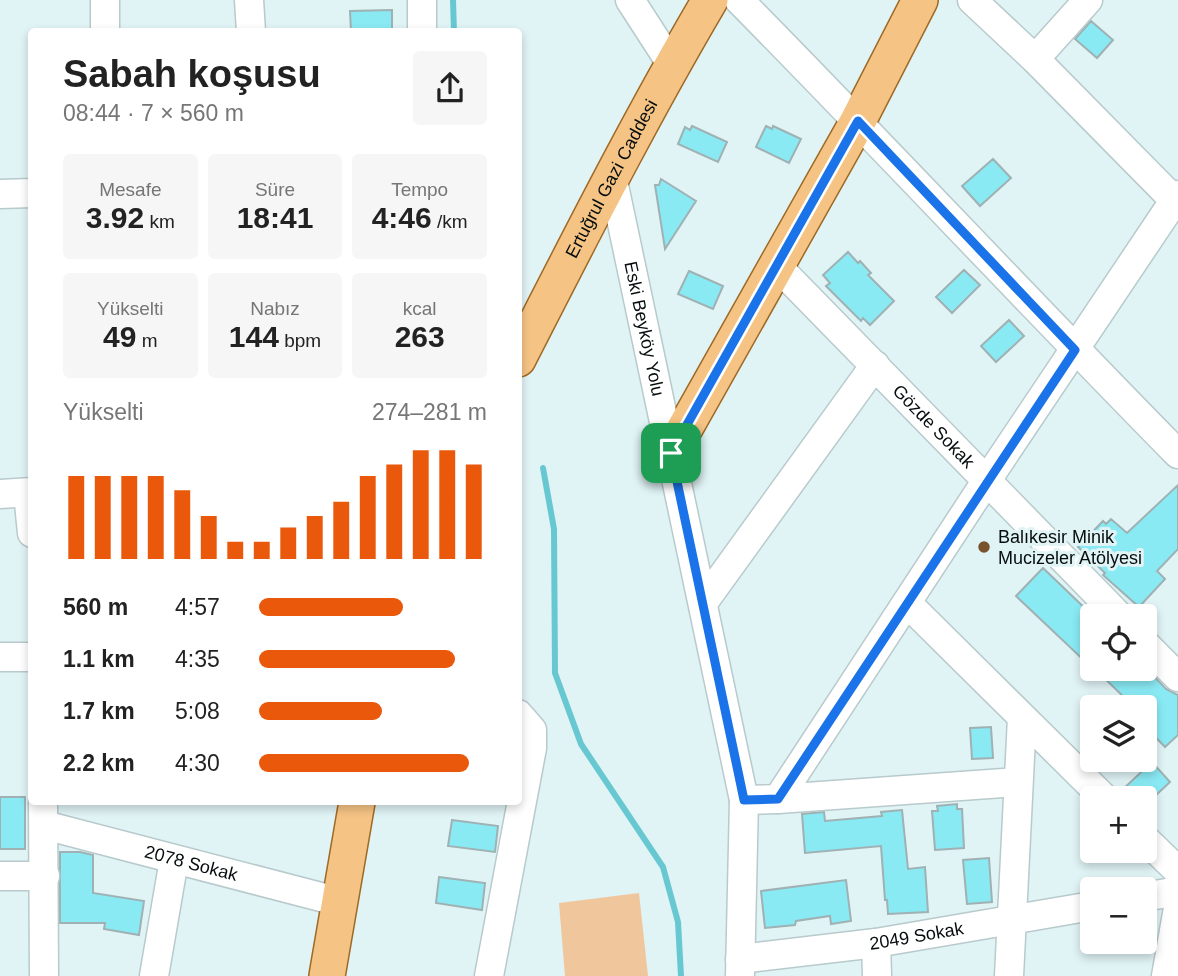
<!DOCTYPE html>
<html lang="tr">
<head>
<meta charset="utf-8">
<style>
	:root { --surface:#fff; --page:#f6f6f6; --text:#222; --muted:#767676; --accent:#ea580c }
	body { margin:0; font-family:Helvetica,sans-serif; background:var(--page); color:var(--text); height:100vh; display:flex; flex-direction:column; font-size:26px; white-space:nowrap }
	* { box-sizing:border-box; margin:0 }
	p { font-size:23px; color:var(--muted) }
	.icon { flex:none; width:38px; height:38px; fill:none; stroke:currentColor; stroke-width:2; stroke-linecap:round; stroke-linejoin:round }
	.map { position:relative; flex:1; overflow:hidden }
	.panel { position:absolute; left:28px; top:28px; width:494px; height:777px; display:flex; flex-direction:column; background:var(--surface); border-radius:7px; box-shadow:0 4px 10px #0003 }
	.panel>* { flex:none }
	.tools { position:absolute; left:1080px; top:604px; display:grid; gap:14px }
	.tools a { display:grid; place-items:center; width:77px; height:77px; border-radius:7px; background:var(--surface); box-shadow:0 4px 10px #0003; font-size:35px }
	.pin { position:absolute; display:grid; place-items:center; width:60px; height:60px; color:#fff; margin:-30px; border-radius:14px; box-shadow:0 4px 10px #0006 }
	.round { display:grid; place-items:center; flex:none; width:74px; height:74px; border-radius:7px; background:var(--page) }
	.head { display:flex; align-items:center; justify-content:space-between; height:119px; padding:0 35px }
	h1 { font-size:38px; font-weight:800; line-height:52px }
	.metrics { display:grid; grid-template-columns:repeat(3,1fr); gap:10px; height:119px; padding:7px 35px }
	.metrics div { display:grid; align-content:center; border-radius:7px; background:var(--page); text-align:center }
	.metrics b { font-size:30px; font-weight:800 }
	.metrics small { font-size:19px; font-weight:400 }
	.metrics p { font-size:19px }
	.chart { height:196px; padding:14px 35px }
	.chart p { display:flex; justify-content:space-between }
	.chart svg { width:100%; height:126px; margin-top:7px; stroke:var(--accent); stroke-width:6 }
	ul { padding:0 35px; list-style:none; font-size:23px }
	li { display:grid; grid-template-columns:112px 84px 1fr; align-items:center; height:52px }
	li i { height:18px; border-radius:9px; background:var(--accent) }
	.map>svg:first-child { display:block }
</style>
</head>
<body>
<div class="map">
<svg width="1178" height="976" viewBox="0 0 1178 976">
	<rect width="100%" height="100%" fill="#e0f3f5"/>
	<path fill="#f0c69c" d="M639 893 648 976H565L559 903Z"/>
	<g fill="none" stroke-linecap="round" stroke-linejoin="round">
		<path stroke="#68c8d2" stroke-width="6" d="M453 0 454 32
			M543 468 554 529 555 673 581 744 663 867 678 922 681 976"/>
	</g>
	<path fill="#89eaf4" stroke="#9fb1b3" stroke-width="2" d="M392 10V32H351L350 11Z
		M1091 21 1113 40 1097 58 1075 39Z
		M692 126 727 142 718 162 678 144 685 127 690 130Z
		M766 126 772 129 773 126 801 139 789 163 756 147Z
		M993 159 1011 178 980 206 962 186Z
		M661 179 696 201 665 249 655 185H659Z
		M848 252 858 263 860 261 871 273 868 275 894 301 870 325 863 318 861 321 826 286 830 283 823 275Z
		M964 270 980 285 952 313 936 297Z
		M689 271 723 286 713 309 678 294Z
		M1009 320 1024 336 996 362 981 346Z
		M1178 485V549L1157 571 1165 579 1139 607 1103 575 1105 573 1078 547 1103 521 1106 524 1111 519 1127 533Z
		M1043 568 1092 615V668L1016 596Z
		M1094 668H1146L1166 689 1178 695V735L1165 747 1144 725V707H1134Z
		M991 727 993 758 972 759 970 728Z
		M1152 762 1170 782 1153 798H1129L1122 790Z
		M0 797H25V849H0Z
		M957 804V809H962L964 848 935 850 932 811H938L937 806Z
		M902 810 908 869 925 867 928 912 888 914 887 900H885L881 846 805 853 802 814 824 812 825 821 882 816 881 812Z
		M452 820 498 826 495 852 448 846Z
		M60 852H80L93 855V893L144 901 139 935 104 929 105 923H60Z
		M989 858 992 902 967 904 963 860Z
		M439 877 485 883 482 910 436 903Z
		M846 880 851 921 831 924 830 916 796 921 795 925 765 928 761 891Z"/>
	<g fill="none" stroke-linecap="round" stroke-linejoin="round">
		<g stroke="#b8cacc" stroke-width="31">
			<g id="minor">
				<path d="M105 0V32"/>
				<path d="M249 0 251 32"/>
				<path d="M422 0V32"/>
				<path d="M630 0 672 65"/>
				<path d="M739 0C887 150 1030 304 1178 454"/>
				<path d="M972 0 1035 59 1174 200"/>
				<path d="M1035 59 1088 0"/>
				<path id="s1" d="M612 176 744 800 740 976"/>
				<path d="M0 194 32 193"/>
				<path id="s2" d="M777 266 1119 616"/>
				<path d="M28 493 32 533"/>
				<path d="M0 494 32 492"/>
				<path d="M703 603 875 365"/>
				<path d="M907 603 1104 798"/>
				<path d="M1144 643 1178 677"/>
				<path d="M0 657H32"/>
				<path d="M778 799 1018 782"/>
				<path d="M744 800 778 799 987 480 1178 195"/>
				<path d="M43 802 44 976"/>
				<path id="s3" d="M44 825 340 902"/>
				<path d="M1144 838 1178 871"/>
				<path d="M0 876H45"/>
				<path d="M1144 897 1178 891"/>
				<path d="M876 943 877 976"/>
				<path id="s4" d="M740 959 876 943 1092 906"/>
				<path d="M154 976 174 860"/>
				<path d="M489 976 532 748V730L518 714"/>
				<path d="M1009 976 1022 718"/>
				<path d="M1166 976 1178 908"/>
			</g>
		</g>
		<g stroke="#9e6925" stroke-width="38">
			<g id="major">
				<path id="s5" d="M518 359C580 238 641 117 710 0"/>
				<path d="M671 453 858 121 920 0"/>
				<path d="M327 976 357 802"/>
			</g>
		</g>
		<use href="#minor" stroke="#fff" stroke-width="28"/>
		<use href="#major" stroke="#f5c384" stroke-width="35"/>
	</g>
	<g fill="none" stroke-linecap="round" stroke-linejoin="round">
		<g stroke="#fff" stroke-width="14">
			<path id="route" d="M858 121 1075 350 778 799 744 800 671 453Z"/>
		</g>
		<use href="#route" stroke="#1a73e8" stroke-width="9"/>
	</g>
	<circle fill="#77542d" stroke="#e0f3f5" stroke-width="2.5" cx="984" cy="547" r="7"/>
	<g text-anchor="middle" stroke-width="6" stroke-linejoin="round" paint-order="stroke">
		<g font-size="18" fill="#070d0e" stroke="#e0f3f5">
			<text dy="6" stroke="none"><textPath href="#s5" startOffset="203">Ertuğrul Gazi Caddesi</textPath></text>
			<text dy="6" stroke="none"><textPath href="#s1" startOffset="156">Eski Beyköy Yolu</textPath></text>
			<text dy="6" stroke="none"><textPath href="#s2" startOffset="224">Gözde Sokak</textPath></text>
			<text dy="6" stroke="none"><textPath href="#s3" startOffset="152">2078 Sokak</textPath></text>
			<text dy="6" stroke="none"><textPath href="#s4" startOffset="178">2049 Sokak</textPath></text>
		</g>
		<g font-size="18" fill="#070d0e" stroke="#e0f3f5" text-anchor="start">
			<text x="998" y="543">Balıkesir Minik<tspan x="998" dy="21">Mucizeler Atölyesi</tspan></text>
		</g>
	</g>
</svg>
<div class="tools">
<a><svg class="icon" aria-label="locate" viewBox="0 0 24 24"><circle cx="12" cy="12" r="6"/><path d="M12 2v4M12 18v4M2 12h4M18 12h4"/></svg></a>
<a><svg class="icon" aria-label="layers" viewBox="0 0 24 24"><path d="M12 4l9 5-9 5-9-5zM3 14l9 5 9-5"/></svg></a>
<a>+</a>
<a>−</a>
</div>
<div class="pin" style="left:671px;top:453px;background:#1e9e55"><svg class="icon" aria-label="arrive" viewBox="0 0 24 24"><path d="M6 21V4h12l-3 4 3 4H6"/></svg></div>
<section class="panel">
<div class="head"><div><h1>Sabah koşusu</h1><p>08:44 · 7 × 560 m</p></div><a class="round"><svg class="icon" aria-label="share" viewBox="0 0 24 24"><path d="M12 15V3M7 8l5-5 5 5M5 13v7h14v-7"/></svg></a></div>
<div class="metrics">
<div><p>Mesafe</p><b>3.92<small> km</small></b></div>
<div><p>Süre</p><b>18:41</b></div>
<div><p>Tempo</p><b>4:46<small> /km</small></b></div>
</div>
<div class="metrics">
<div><p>Yükselti</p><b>49<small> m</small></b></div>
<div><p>Nabız</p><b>144<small> bpm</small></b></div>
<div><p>kcal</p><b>263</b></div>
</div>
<div class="chart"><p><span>Yükselti</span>274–281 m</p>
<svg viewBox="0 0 160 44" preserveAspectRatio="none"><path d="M5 44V15M15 44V15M25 44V15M35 44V15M45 44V20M55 44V29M65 44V38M75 44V38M85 44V33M95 44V29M105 44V24M115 44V15M125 44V11M135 44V6M145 44V6M155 44V11"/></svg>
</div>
<ul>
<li><b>560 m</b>4:57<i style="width:63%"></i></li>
<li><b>1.1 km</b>4:35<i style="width:86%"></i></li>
<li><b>1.7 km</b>5:08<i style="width:54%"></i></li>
<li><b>2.2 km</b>4:30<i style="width:92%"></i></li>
</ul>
</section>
</div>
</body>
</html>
